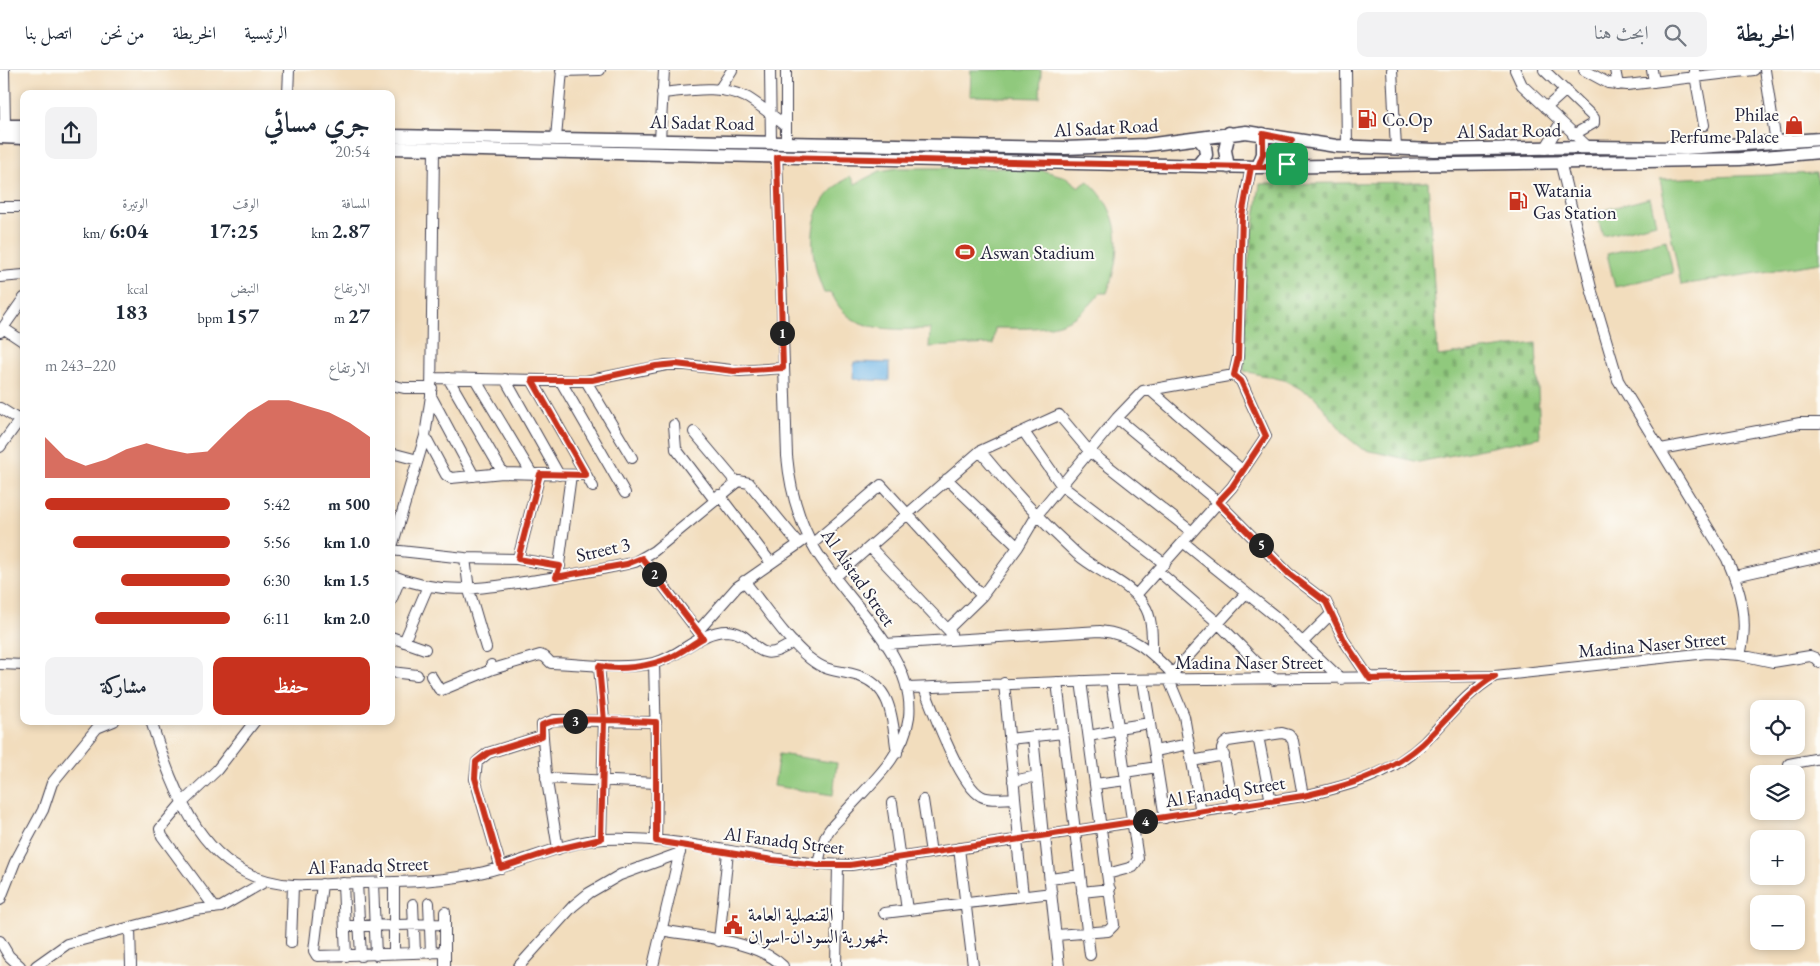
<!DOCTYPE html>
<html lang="ar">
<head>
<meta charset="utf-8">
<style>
	:root { --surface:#fff; --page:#f2f2f3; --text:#1f2937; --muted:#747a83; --line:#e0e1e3; --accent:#c8321e }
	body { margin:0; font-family:"EB Garamond",Amiri,serif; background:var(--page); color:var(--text); direction:rtl; height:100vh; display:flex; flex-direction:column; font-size:19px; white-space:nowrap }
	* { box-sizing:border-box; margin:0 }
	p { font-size:16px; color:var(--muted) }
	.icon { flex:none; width:28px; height:28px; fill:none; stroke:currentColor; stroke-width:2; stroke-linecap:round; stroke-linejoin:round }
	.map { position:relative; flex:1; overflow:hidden; direction:ltr }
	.panel { position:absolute; left:20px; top:20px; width:375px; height:635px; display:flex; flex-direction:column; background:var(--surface); border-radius:10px; box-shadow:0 2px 8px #0003; direction:rtl }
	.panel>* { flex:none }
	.buttons { position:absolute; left:1750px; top:630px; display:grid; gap:10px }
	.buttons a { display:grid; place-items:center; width:55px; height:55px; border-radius:10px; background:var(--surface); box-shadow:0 2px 8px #0003; font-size:25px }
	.pin { position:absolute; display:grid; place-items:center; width:42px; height:42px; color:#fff; margin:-21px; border-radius:10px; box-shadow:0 2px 8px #0006 }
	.km { position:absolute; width:25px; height:25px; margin:-12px; border-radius:50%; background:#222; color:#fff; font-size:14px; line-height:25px; text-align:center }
	.round { display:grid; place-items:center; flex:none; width:52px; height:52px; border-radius:10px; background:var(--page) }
	.overview { display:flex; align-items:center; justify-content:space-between; height:85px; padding:0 25px }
	h1 { font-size:28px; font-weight:700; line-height:38px }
	.figures { display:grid; grid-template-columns:repeat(3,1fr); gap:8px; height:85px; padding:5px 25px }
	.figures div { display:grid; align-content:center }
	.figures b { font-size:21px; font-weight:700 }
	.figures small { font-size:14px; font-weight:400 }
	.figures p { font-size:14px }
	.chart { height:140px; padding:10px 25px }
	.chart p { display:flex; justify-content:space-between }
	.chart svg { width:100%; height:90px; margin-top:5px; fill:var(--accent); opacity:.7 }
	.button { display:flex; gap:10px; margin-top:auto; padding:10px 25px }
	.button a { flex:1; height:58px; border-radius:10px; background:var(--accent); color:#fff; font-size:20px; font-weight:700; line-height:58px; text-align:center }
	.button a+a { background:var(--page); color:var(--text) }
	ul { padding:0 25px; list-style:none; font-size:16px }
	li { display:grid; grid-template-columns:80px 60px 1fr; align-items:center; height:38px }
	li i { height:12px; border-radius:6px; background:var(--accent) }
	header { display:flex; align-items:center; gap:30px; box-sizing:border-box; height:70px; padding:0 25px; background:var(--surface); border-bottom:1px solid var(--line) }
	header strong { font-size:24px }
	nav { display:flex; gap:28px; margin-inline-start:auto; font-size:18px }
	.search { width:350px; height:45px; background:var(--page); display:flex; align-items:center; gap:12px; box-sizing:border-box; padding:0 18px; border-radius:10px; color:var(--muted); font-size:19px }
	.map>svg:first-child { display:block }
</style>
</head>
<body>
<header>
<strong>الخريطة</strong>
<div class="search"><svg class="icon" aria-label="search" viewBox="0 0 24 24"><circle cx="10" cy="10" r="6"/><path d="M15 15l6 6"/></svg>ابحث هنا</div>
<nav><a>الرئيسية</a><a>الخريطة</a><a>من نحن</a><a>اتصل بنا</a></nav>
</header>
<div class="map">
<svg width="1820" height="896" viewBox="0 0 1820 896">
	<defs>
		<pattern id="cemetery-stones" width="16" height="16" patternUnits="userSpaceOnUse" patternTransform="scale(1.25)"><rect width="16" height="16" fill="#90c97d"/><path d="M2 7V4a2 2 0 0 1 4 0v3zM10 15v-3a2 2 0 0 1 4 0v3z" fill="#7cac6d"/></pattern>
	</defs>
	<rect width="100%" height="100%" fill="#fdfcf7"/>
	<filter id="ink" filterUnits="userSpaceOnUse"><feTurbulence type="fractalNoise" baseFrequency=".02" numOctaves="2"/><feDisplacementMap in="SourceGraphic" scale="10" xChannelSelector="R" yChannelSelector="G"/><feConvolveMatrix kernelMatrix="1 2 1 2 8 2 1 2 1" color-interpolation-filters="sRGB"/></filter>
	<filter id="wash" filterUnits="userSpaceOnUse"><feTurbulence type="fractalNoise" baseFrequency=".0096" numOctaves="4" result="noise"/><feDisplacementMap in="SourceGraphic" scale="20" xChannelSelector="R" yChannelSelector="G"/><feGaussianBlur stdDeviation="1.12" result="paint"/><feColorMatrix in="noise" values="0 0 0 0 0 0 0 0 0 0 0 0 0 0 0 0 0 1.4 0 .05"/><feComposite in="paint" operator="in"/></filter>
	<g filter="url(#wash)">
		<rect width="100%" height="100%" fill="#f2ddbd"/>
		<path fill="url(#cemetery-stones)" stroke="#59765c" d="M1428 112 1438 286 1536 273 1540 367 1419 392 1362 379 1347 367 1314 326 1284 310 1244 301 1247 203 1260 114Z"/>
		<path fill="#90c97d" stroke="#59765c" d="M971 0H1041L1040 28 970 26Z
			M898 98H1034L1066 107 1079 117 1088 111C1123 143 1122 181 1107 223H1100C1070 263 1040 258 995 258L993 274 929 277 930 259C904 259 864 263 844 242 838 237 835 229 831 223H824C811 193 805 150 829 123 835 116 843 111 850 106L855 114 880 101Z
			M1816 103 1820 122V193L1681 215 1660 109Z
			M1650 128 1656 153 1603 166 1596 142Z
			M1666 170 1673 203 1615 217 1607 184Z
			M779 684 837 693 833 725 774 716Z"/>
		<path fill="#70b5e6" stroke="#496c90" d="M854 292 889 293V311L853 309Z"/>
	</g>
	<g filter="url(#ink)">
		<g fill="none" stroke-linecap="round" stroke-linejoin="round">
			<g stroke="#413e4e" stroke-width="12">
				<path id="minor" d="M4 0 5 56
					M770 0 771 73
					M1346 0 1347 77
					M1392 0 1396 79
					M1515 0 1522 15 1588 77
					M1544 0 1594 48V53L1573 65
					M1584 0 1608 13 1627 15 1754 0
					M1615 0 1618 15
					M1652 0 1654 12
					M1694 0 1704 55
					M1765 0 1776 73
					M561 1 600 0
					M719 20 732 0
					M662 23C691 20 721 14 748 28 761 36 774 47 786 56
					M288 24 289 0
					M1546 38 1566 20
					M556 68 562 0
					M660 70 664 0
					M786 73V0
					M434 79 431 326 425 366 391 480 465 488 518 489 560 496
					M1545 79 1561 52
					M777 87 787 386C790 420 798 450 815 479 844 529 916 585 909 647 904 686 870 714 845 742 840 749 832 755 828 762 822 772 820 784 818 795
					M1560 91 1592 222 1618 310 1727 489C1741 521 1749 551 1740 585
					M0 137H24
					M0 207 24 205
					M3 258 24 272
					M0 262 24 228
					M432 308 586 311 666 295H686L740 301 783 298
					M448 308 503 403
					M475 309 532 404
					M505 309 559 405
					M532 310 593 417
					M560 310 625 423
					M586 311 632 388
					M391 315 404 318H432
					M1150 320 1243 401
					M431 326 474 406
					M0 338 19 350
					M1117 348 1218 432 1288 503 1326 532 1345 572 1370 609
					M674 355 676 379 714 429
					M694 362 736 412
					M1024 362 1062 416 1165 494
					M425 366 446 405 451 408 503 403 586 405
					M0 377 24 344
					M1661 379 1800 353H1820
					M980 381C1010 418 1042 452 1077 484 1097 502 1129 512 1144 535 1153 548 1152 568 1152 583
					M391 383 418 390
					M947 409 1018 477 982 526
					M719 425 771 493
					M1183 472 1276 547 1341 609
					M812 474 881 415 982 526 948 559
					M870 477 951 563
					M1018 477 1037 445 1117 348 1143 321 1234 305 1238 287 1242 145 1251 97
					M465 488 469 520 486 578
					M642 488 701 565
					M518 489 540 404
					M1158 501 1218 553 1274 610
					M558 502 571 405
					M391 505C444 527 484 518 537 510 570 505 603 500 635 492L654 481 739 411 749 413 799 474
					M1735 506 1820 487
					M835 507 980 381 1059 345 1089 381 1192 462
					M744 511C765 536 784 567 809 588 829 604 837 599 859 606 894 617 892 653 897 683
					M1136 525 1232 417 1266 366 1241 311 1234 305
					M391 531 400 509
					M698 561 737 517 803 471
					M391 567 425 579
					M404 572 428 516
					M1303 572 1331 544
					M885 574 1100 561C1138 565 1153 585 1179 610
					M654 593 657 713 656 771
					M0 594 24 595
					M491 595 493 599 540 585 545 587 551 593C586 594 619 600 654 593 680 587 699 561 727 561 758 562 753 601 793 572
					M599 596 604 651 601 769
					M391 602 417 605
					M1172 604 1246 523
					M431 606 439 619 442 620 493 599
					M1143 610 1165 748
					M1169 610 1184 646 1201 743
					M1057 612 1090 885
					M1004 613 1019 769
					M908 618 1111 610 1495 606 1707 583 1740 585 1773 592 1810 586 1815 588 1820 593
					M924 618C933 641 960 715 981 726 990 731 1004 728 1015 728
					M151 651C174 723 204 810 293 815 314 816 336 813 357 813 399 812 443 812 484 802 522 793 566 771 604 769 687 765 768 795 851 795L1303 726C1348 716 1391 705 1425 672 1448 648 1466 623 1495 606
					M1118 658 1150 653
					M1033 666 1043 766
					M1089 666 1119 660
					M1258 666 1271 732
					M1009 669 1063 663
					M1155 681 1189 674
					M1192 691 1224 685
					M1789 694 1820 688
					M1125 702 1157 697
					M546 708 657 713
					M1013 711 1037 706
					M1095 714 1126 710
					M923 730 931 783
					M892 733 907 840
					M1234 738 1222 679 1224 674 1228 671 1282 663 1289 665 1293 671 1303 726
					M1045 766 1059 896
					M1017 770 1023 826
					M959 778 973 896
					M558 779 546 705 542 655 554 650 656 652
					M501 798 475 709 477 692 488 683 542 666
					M1107 804 1133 797 1138 789 1111 610
					M1050 809 1080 805
					M394 812V884
					M343 813 346 886
					M357 813 361 886
					M373 813 376 885
					M322 814 314 881 317 886 444 882
					M1082 822 1110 819
					M0 830 15 792 43 740 52 713 97 658 114 651
					M429 833 431 883
					M413 834 415 883
					M215 838 162 766 160 759 182 733 217 700 255 651
					M445 842V896
					M884 843 1052 823
					M345 856 445 854
					M130 858 131 896
					M661 860C699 867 756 870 783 896
					M1057 865 1108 861 1114 855 1081 611
					M0 871 9 886 20 896
					M719 871 728 782
					M291 873 293 815
					M836 895 838 795
					M36 896 67 874 195 840 221 837 266 811
					M519 896 573 836 589 823 620 805 680 783
					M653 896 681 777"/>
			</g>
			<g stroke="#413e4e" stroke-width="15">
				<path id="major" d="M0 56H24
					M391 66 1065 78 1146 75 1246 62 1336 76 1434 80 1588 77 1684 78 1820 69
					M0 67 24 68
					M391 78 1258 97 1647 91 1740 89 1820 82
					M1198 95 1206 85 1205 76 1199 69
					M1228 97 1225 80 1229 63
					M1258 97 1263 84V64
					M1289 97C1283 88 1283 78 1291 69"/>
			</g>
			<use href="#minor" stroke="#fff" stroke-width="10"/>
			<use href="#major" stroke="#fff" stroke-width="12"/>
		</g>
	</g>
	<g fill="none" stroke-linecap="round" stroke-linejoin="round" filter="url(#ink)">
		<g stroke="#fff" stroke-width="10">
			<path id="route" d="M1287 94 1289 97H1251C1093 93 935 90 777 87L783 298 734 301 676 294 656 296 592 310H532L586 405 540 404 518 489 560 496 556 507 627 494 642 488 703 568C692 574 681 583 669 588 651 596 619 601 599 596L604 651 601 769 558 779 501 798 475 708 476 692 488 683 542 666V655C555 645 636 652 656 652V771L773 790 818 795H850L1303 726C1347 716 1387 705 1422 674 1447 651 1465 624 1495 606L1370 609 1345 572 1326 532 1288 503 1218 432 1232 417 1266 366 1241 311 1234 305 1238 288 1242 146 1251 97H1258L1263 84V64L1292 70 1285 81 1287 94"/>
		</g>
		<use href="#route" stroke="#c8321e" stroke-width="6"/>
	</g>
	<defs>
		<g id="fuel-bare" transform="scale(1.5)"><path d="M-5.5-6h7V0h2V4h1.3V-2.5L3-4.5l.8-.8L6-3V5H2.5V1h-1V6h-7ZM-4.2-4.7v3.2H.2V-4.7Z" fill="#c8321e" stroke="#fdfcf7" stroke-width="2.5" paint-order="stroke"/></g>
		<g id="shop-bare" transform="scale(1.5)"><path d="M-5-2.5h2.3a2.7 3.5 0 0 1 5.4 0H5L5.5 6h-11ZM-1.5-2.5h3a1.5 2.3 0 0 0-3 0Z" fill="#c8321e" stroke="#fdfcf7" stroke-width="2.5" paint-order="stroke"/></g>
		<g id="stadium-bare" transform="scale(1.5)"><path d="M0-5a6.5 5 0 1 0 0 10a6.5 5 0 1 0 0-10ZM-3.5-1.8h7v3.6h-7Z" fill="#c8321e" stroke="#fdfcf7" stroke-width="2.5" paint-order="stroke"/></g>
		<g id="civic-bare" transform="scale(1.5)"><path d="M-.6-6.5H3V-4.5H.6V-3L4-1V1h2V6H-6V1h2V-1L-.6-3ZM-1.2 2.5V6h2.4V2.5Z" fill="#c8321e" stroke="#fdfcf7" stroke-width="2.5" paint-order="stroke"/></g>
	</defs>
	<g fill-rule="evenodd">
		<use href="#fuel-bare" x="1367" y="49"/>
		<use href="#shop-bare" x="1794" y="55"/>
		<use href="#fuel-bare" x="1518" y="131"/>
		<use href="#stadium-bare" x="965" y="182"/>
		<use href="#civic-bare" x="733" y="855"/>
	</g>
	<g text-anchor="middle" stroke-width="4" stroke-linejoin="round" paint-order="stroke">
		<g font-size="19" fill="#22223b" stroke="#fdfcf7" text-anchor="start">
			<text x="1779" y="51" text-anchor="end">Philae<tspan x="1779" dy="22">Perfume Palace</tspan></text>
			<text x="1382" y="56">Co.Op</text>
			<text x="1533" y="127">Watania<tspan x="1533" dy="22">Gas Station</tspan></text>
			<text x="980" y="189">Aswan Stadium</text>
			<text x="748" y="851">القنصلية العامة<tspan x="748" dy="22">لجمهورية السودان-اسوان</tspan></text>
		</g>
		<g font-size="19" fill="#22223b" stroke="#fdfcf7">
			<text transform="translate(702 52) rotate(1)" y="7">Al Sadat Road</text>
			<text transform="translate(1106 57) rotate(-3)" y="7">Al Sadat Road</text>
			<text transform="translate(1509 60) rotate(-1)" y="7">Al Sadat Road</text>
			<text transform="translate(603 479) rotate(-13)" y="7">Street 3</text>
			<text transform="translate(859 507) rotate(55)" y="7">Al Aistad Street</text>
			<text transform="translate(1652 574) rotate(-5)" y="7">Madina Naser Street</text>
			<text x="1249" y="599">Madina Naser Street</text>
			<text transform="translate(1225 721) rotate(-9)" y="7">Al Fanadq Street</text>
			<text transform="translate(784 770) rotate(7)" y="7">Al Fanadq Street</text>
			<text transform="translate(368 795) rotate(-2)" y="7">Al Fanadq Street</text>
		</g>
	</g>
</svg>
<div class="buttons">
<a><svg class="icon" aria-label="locate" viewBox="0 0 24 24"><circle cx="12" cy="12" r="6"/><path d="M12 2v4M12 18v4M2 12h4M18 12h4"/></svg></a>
<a><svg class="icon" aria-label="layers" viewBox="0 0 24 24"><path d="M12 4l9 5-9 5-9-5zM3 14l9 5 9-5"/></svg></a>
<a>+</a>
<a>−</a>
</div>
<div class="pin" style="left:1287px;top:94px;background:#1e9e55"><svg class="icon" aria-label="arrive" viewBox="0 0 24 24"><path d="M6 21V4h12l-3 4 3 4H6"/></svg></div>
<b class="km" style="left:782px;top:263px">1</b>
<b class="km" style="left:654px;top:504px">2</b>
<b class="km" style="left:575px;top:651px">3</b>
<b class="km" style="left:1145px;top:751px">4</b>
<b class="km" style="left:1261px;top:475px">5</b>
<section class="panel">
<div class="overview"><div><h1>جري مسائي</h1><p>20:54</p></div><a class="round"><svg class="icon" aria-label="share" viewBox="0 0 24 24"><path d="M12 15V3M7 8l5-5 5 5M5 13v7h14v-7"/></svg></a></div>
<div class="figures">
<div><p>المسافة</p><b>2.87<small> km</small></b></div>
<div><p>الوقت</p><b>17:25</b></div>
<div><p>الوتيرة</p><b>6:04<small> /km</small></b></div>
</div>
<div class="figures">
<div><p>الارتفاع</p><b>27<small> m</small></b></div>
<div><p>النبض</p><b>157<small> bpm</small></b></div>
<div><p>kcal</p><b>183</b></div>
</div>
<div class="chart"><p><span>الارتفاع</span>220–243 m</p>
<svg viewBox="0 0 160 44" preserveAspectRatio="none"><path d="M0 44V24L10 34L20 38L30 35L40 30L50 27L60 30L70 32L80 31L90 21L100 12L110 6L120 6L130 9L140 12L150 17L160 24V44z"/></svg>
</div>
<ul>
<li><b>500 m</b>5:42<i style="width:100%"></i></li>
<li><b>1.0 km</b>5:56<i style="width:85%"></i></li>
<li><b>1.5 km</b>6:30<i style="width:59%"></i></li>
<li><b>2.0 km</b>6:11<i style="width:73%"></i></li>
</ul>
<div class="button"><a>حفظ</a><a>مشاركة</a></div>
</section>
</div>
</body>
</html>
